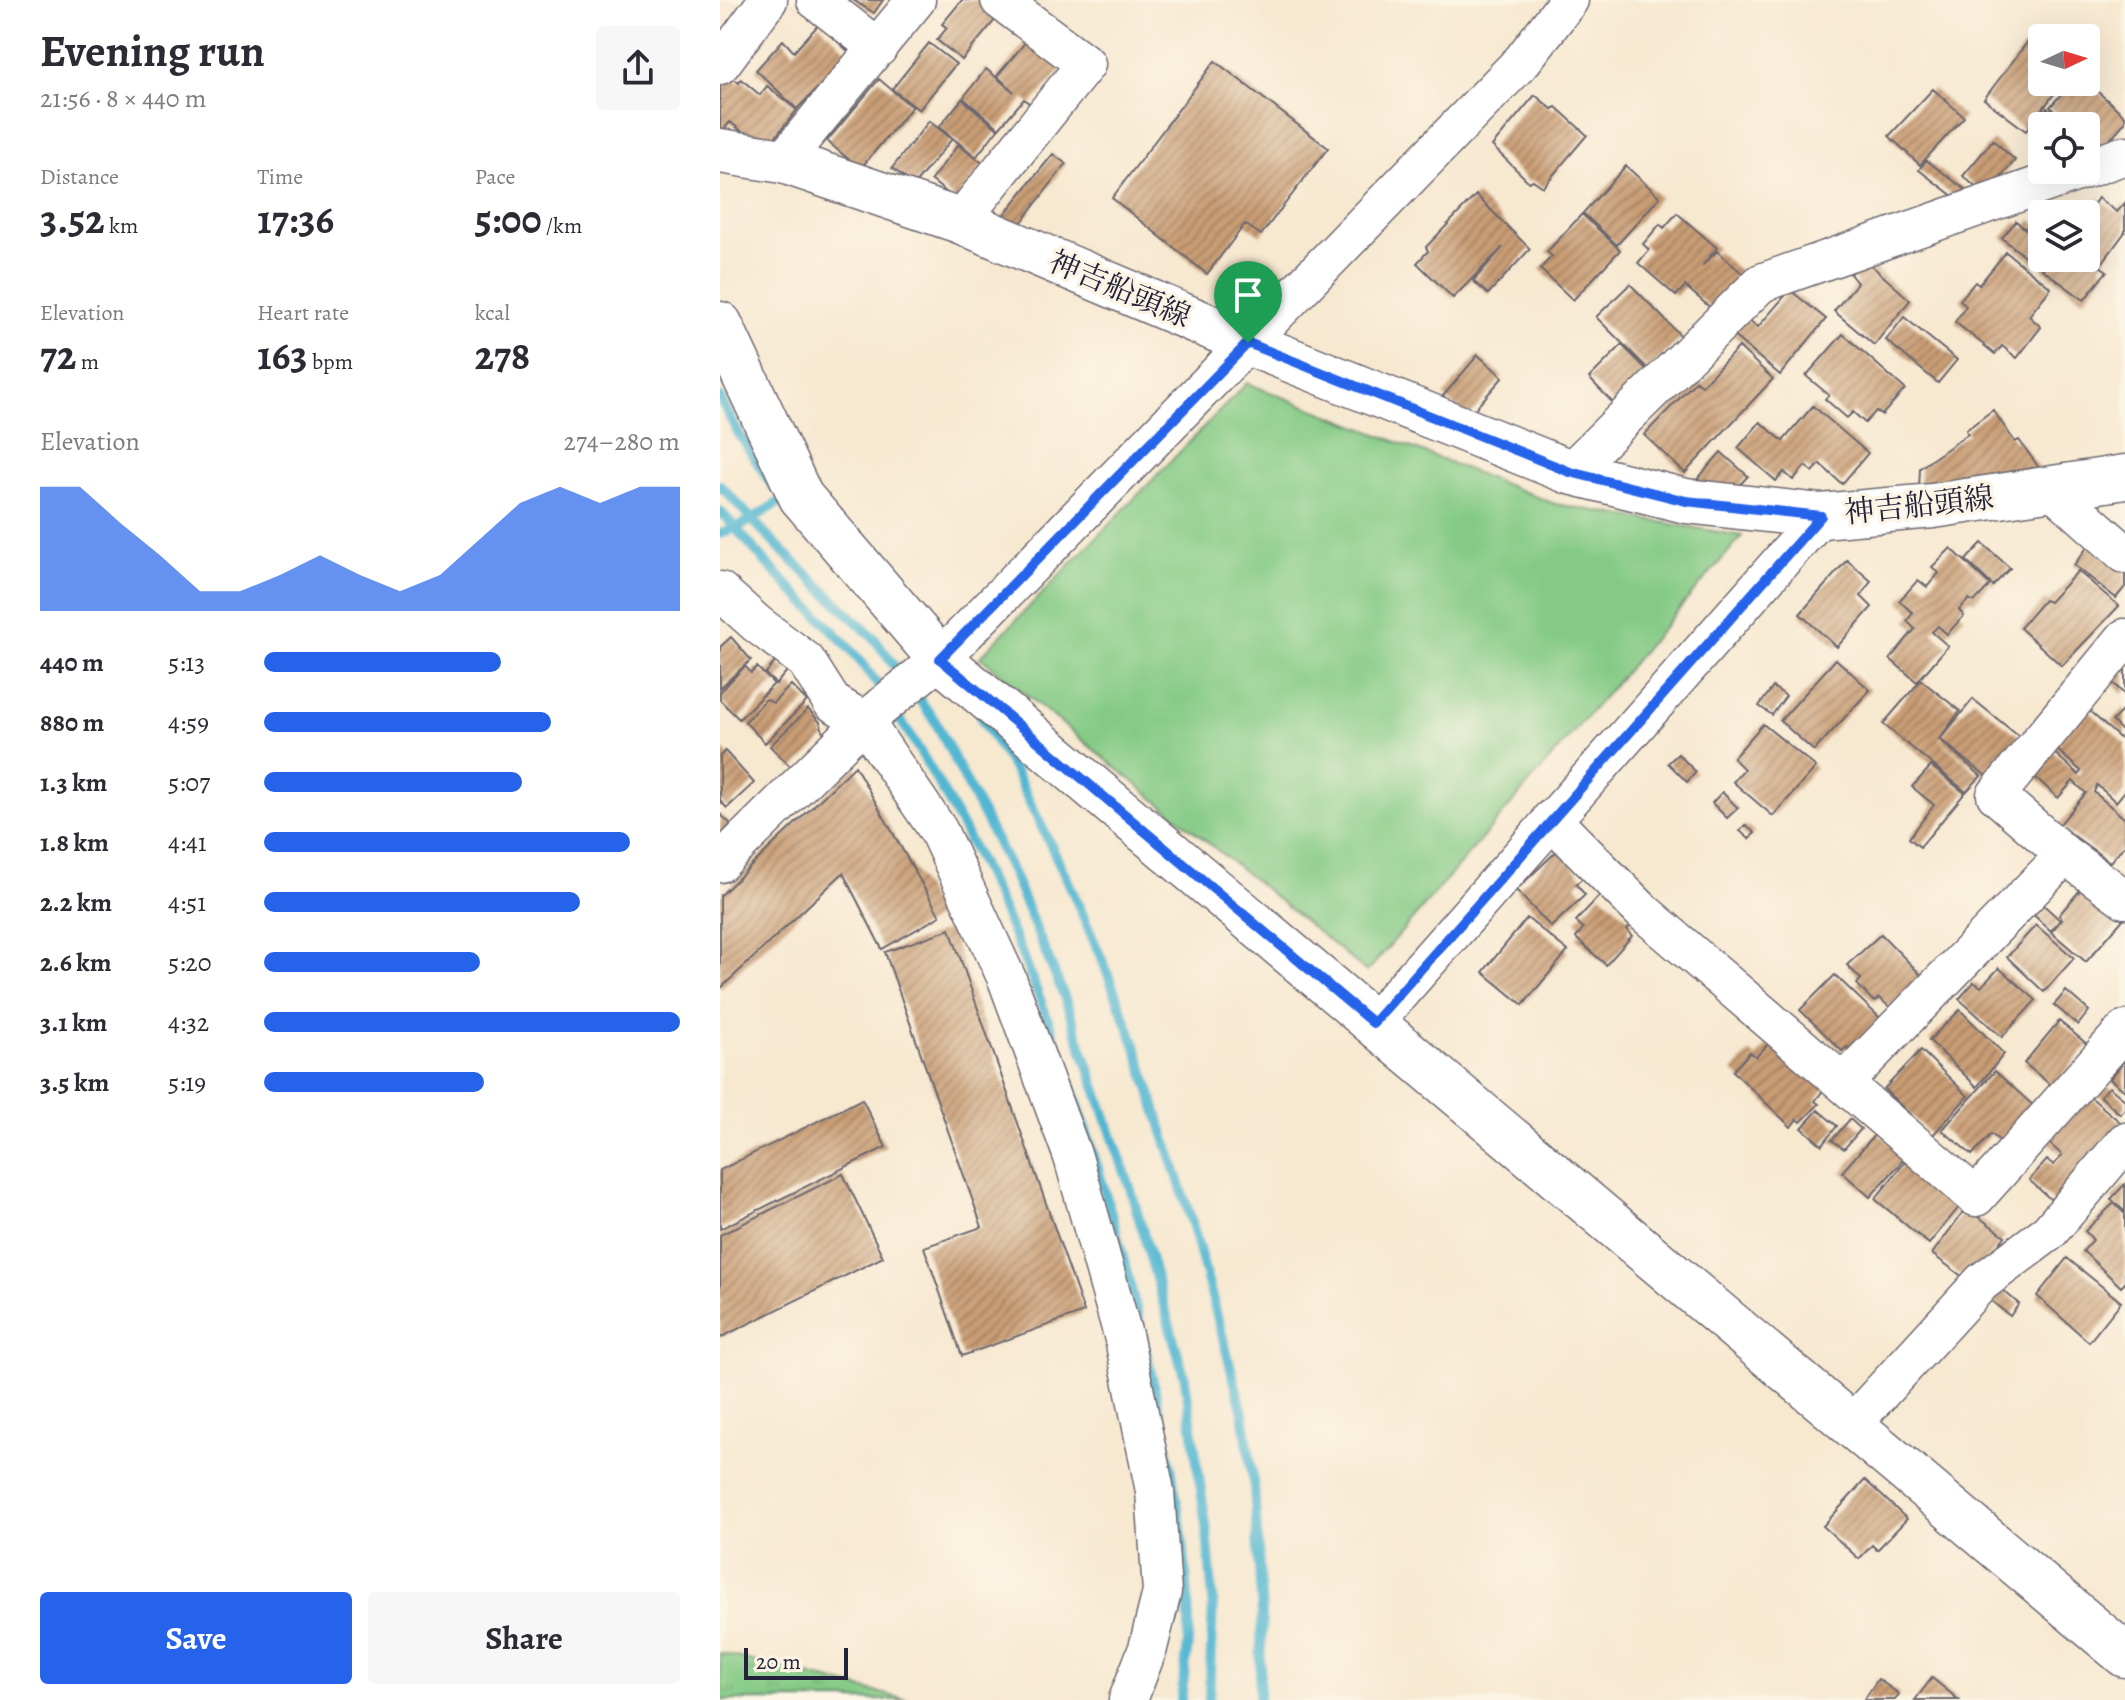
<!DOCTYPE html>
<html lang="en">
<head>
<meta charset="utf-8">
<style>
	:root { --surface:#fff; --page:#f7f7f7; --text:#2b2b33; --muted:#7c7c81; --accent:#2563eb }
	body { margin:0; font-family:Alegreya,"Noto Serif JP",serif; background:var(--page); color:var(--text); height:100vh; display:flex; flex-direction:column; font-size:30px; white-space:nowrap }
	* { box-sizing:border-box; margin:0 }
	p { font-size:26px; color:var(--muted) }
	.icon { flex:none; width:44px; height:44px; fill:none; stroke:currentColor; stroke-width:2; stroke-linecap:round; stroke-linejoin:round }
	.map { position:relative; flex:1; overflow:hidden }
	.details { display:flex; flex-direction:column; background:var(--surface); width:720px }
	.details>* { flex:none }
	.needle { width:52px; rotate:86deg }
	.fabs { position:absolute; left:1308px; top:24px; display:grid; gap:16px }
	.fabs a { display:grid; place-items:center; width:72px; height:72px; border-radius:8px; background:var(--surface); box-shadow:0 8px 32px #0002; font-size:40px }
	.scale { position:absolute; left:24px; bottom:20px; width:104px; box-sizing:border-box; padding-left:8px; border:4px solid #22223b; border-top:0; font-size:22px; line-height:28px; white-space:nowrap; color:#22223b; -webkit-text-stroke:6px #fcf5e5; paint-order:stroke }
	.pin { position:absolute; display:grid; place-items:center; width:68px; height:68px; color:#fff; margin:-82px -34px; border-radius:50% 50% 50% 0; rotate:-45deg; box-shadow:0 0 8px #0007 }
	.pin .icon { rotate:45deg }
	.round { display:grid; place-items:center; flex:none; width:84px; height:84px; border-radius:8px; background:var(--page) }
	.headline { display:flex; align-items:center; justify-content:space-between; height:136px; padding:0 40px }
	h1 { font-size:44px; font-weight:700; line-height:60px }
	.stats { display:grid; grid-template-columns:repeat(3,1fr); gap:12px; height:136px; padding:8px 40px }
	.stats div { display:grid; align-content:center }
	.stats b { font-size:40px; font-weight:700 }
	.stats small { font-size:22px; font-weight:400 }
	.stats p { font-size:22px }
	.chart { height:224px; padding:16px 40px }
	.chart p { display:flex; justify-content:space-between }
	.chart svg { width:100%; height:144px; margin-top:8px; fill:var(--accent); opacity:.7 }
	.cta { display:flex; gap:16px; margin-top:auto; padding:16px 40px }
	.cta a { flex:1; height:92px; border-radius:8px; background:var(--accent); color:#fff; font-size:32px; font-weight:700; line-height:92px; text-align:center }
	.cta a+a { background:var(--page); color:var(--text) }
	ul { padding:0 40px; list-style:none; font-size:26px }
	li { display:grid; grid-template-columns:128px 96px 1fr; align-items:center; height:60px }
	li i { height:20px; border-radius:10px; background:var(--accent) }
	main { display:flex; flex:1; min-height:0 }
	.map>svg:first-child { display:block }
</style>
</head>
<body>
<main>
<section class="details">
<div class="headline"><div><h1>Evening run</h1><p>21:56 · 8 × 440 m</p></div><a class="round"><svg class="icon" aria-label="share" viewBox="0 0 24 24"><path d="M12 15V3M7 8l5-5 5 5M5 13v7h14v-7"/></svg></a></div>
<div class="stats">
<div><p>Distance</p><b>3.52<small> km</small></b></div>
<div><p>Time</p><b>17:36</b></div>
<div><p>Pace</p><b>5:00<small> /km</small></b></div>
</div>
<div class="stats">
<div><p>Elevation</p><b>72<small> m</small></b></div>
<div><p>Heart rate</p><b>163<small> bpm</small></b></div>
<div><p>kcal</p><b>278</b></div>
</div>
<div class="chart"><p><span>Elevation</span>274–280 m</p>
<svg viewBox="0 0 160 44" preserveAspectRatio="none"><path d="M0 44V6L10 6L20 17L30 27L40 38L50 38L60 33L70 27L80 33L90 38L100 33L110 22L120 11L130 6L140 11L150 6L160 6V44z"/></svg>
</div>
<ul>
<li><b>440 m</b>5:13<i style="width:57%"></i></li>
<li><b>880 m</b>4:59<i style="width:69%"></i></li>
<li><b>1.3 km</b>5:07<i style="width:62%"></i></li>
<li><b>1.8 km</b>4:41<i style="width:88%"></i></li>
<li><b>2.2 km</b>4:51<i style="width:76%"></i></li>
<li><b>2.6 km</b>5:20<i style="width:52%"></i></li>
<li><b>3.1 km</b>4:32<i style="width:100%"></i></li>
<li><b>3.5 km</b>5:19<i style="width:53%"></i></li>
</ul>
<div class="cta"><a>Save</a><a>Share</a></div>
</section>
<div class="map">
<svg width="1405" height="1700" viewBox="0 0 1405 1700">
	<defs>
		<pattern id="grass-tufts" width="24" height="20" patternUnits="userSpaceOnUse" patternTransform="scale(2)"><rect width="24" height="20" fill="#84ca85"/><path d="M3 7l-1-3M5 7V3M7 7l1-3M15 17l-1-3M17 17v-4M19 17l1-3" fill="none" stroke="#72ad74"/></pattern>
		<pattern id="building-hatch" width="6" height="6" patternUnits="userSpaceOnUse" patternTransform="scale(2)"><rect width="6" height="6" fill="#c99d75"/><path d="M-1 1l2-2M0 6l6-6M5 7l2-2" fill="none" stroke="#a38061"/></pattern>
	</defs>
	<rect width="100%" height="100%" fill="#fcf5e5"/>
	<filter id="ink" filterUnits="userSpaceOnUse"><feTurbulence type="fractalNoise" baseFrequency=".0125" numOctaves="2"/><feDisplacementMap in="SourceGraphic" scale="16" xChannelSelector="R" yChannelSelector="G"/><feConvolveMatrix kernelMatrix="1 2 1 2 8 2 1 2 1" color-interpolation-filters="sRGB"/></filter>
	<filter id="wash" filterUnits="userSpaceOnUse"><feTurbulence type="fractalNoise" baseFrequency=".006" numOctaves="4" result="noise"/><feDisplacementMap in="SourceGraphic" scale="32" xChannelSelector="R" yChannelSelector="G"/><feGaussianBlur stdDeviation="1.8" result="paint"/><feColorMatrix in="noise" values="0 0 0 0 0 0 0 0 0 0 0 0 0 0 0 0 0 1.4 0 .05"/><feComposite in="paint" operator="in"/></filter>
	<g filter="url(#wash)">
		<rect width="100%" height="100%" fill="#f7e8d0"/>
		<path fill="url(#grass-tufts)" stroke="#537660" stroke-width="2" d="M0 1653 188 1700H0Z"/>
		<path fill="#84ca85" stroke="#537660" stroke-width="2" d="M527 383 835 504 1022 536 647 972 260 657Z"/>
		<g fill="none" stroke-linecap="round" stroke-linejoin="round">
			<path stroke="#53b7d2" stroke-width="10" d="M0 398 16 429 53 487
				M0 485 56 545 154 638 183 678
				M0 511C18 530 35 551 53 570 87 606 127 640 155 681 290 878 370 1111 424 1342 445 1434 466 1527 469 1621 469 1647 464 1674 461 1700
				M0 534 24 524 61 501
				M193 691 215 721 291 870 344 996 410 1187 465 1379 487 1532 493 1601 489 1700
				M261 718 292 766 348 881 385 967 416 1047 471 1219 523 1413 534 1486 542 1614 539 1700"/>
		</g>
		<g id="blocks">
			<path fill="url(#building-hatch)" d="M133 0H163L154 13Z
				M242 0H262L280 14 242 60 217 40 227 28 222 24Z
				M99 24 131 54 77 109 36 70 63 40 74 52Z
				M309 38 343 67 311 105 304 99 279 128 243 98 266 69 294 92 277 76Z
				M1309 40 1322 50V82H1343L1306 131 1264 99Z
				M209 43 236 64 199 110 172 89Z
				M495 61 608 148 541 235 525 224 487 274 392 198Z
				M9 75 19 83 21 79 40 95 47 86 77 110 52 141 28 136 10 122 0 134V86Z
				M159 79 192 107 140 169 107 141Z
				M1362 82H1367L1405 116V122L1381 150 1370 141 1366 146V126H1351L1330 107 1345 90 1351 95Z
				M1213 89 1244 117 1200 165 1169 136Z
				M815 95 832 109 836 107 867 135 823 187 813 180 809 182 772 146Z
				M242 99 278 129 256 157 219 127Z
				M1327 108 1349 126H1322V131L1313 124Z
				M209 121 232 139 194 185 172 168Z
				M1273 140 1295 160 1266 196 1243 176Z
				M238 145 264 164 236 200 211 180Z
				M333 154 346 164 298 227 282 217Z
				M1206 160 1250 193 1242 203 1199 170Z
				M906 166 940 197 897 245 863 213Z
				M756 195 810 249 768 294 753 281 783 247 733 298 697 263 708 251 706 247Z
				M1378 198 1397 212 1405 203V232L1380 266 1387 271 1364 300 1322 269 1331 258H1366V252L1371 246 1366 243V215Z
				M957 213 997 248 982 266 997 251 1023 274 993 310 965 286 956 296 918 263 929 250 923 244 940 224 944 228Z
				M862 214 900 250 853 300 820 269 832 256 827 252Z
				M1311 220 1322 229V258H1325L1318 267 1282 238 1296 221 1305 229Z
				M1286 252 1331 288 1309 316 1321 327 1297 358 1282 346 1275 354 1235 322 1246 306 1240 300 1255 282 1259 285Z
				M1143 258 1190 300 1154 345 1114 311 1137 283 1130 274Z
				M910 284 962 337 928 369 876 317Z
				M1070 290 1106 319 1060 375 1009 332 1022 315 1038 327Z
				M1184 317 1237 360 1218 383 1166 340Z
				M1123 334 1185 389 1162 415 1156 411 1145 423 1133 412 1127 418 1105 399 1109 395 1086 376Z
				M902 345 927 370 894 404 869 378Z
				M1019 347 1053 379 965 473 924 435 976 381 982 385Z
				M758 355 783 377 748 417 723 396Z
				M1093 406 1148 453 1122 484 1100 464 1093 472 1085 466 1073 480 1064 472 1056 481 1018 448 1040 422 1063 441Z
				M1273 410 1295 442 1299 440 1320 469 1199 490 1200 468 1248 434 1246 430Z
				M1001 452 1028 476 1016 489 975 482Z
				M1262 543 1290 568 1273 586 1246 560Z
				M1369 545 1405 573V587L1396 598 1354 565Z
				M1231 548 1270 585 1254 602 1249 599 1239 610 1244 616 1227 634 1218 626 1212 632 1228 646 1197 682 1170 659 1195 629 1187 621 1193 613 1179 601 1198 580 1207 587 1219 573 1212 567Z
				M1127 560 1151 581 1141 596 1152 607 1117 647 1080 614Z
				M1358 571 1399 606 1342 666 1300 628 1324 600 1329 602Z
				M11 637 31 660 0 688V647Z
				M1116 659 1150 690 1094 751 1060 721Z
				M56 661 67 671 56 684 45 674Z
				M25 666 31 673 37 667 54 684 19 719 0 700V692Z
				M1405 667V695L1391 681Z
				M1201 680 1240 711 1219 739 1261 776 1246 792 1163 724Z
				M71 685 87 701 45 743 25 722 46 699 53 703Z
				M1053 687 1066 696 1052 715 1039 706Z
				M1253 699 1302 739 1270 779 1220 739Z
				M1366 708 1405 743V791L1396 802 1377 785 1374 792 1405 819V845L1390 862 1339 825 1366 793 1353 781 1338 798 1310 772 1331 750 1359 775 1361 771 1334 747Z
				M1405 708V734L1392 721Z
				M88 709 100 722 105 738 73 769 50 746Z
				M1043 724 1096 767 1053 816 1013 782 1024 769 1013 758Z
				M5 751 34 783 7 808 0 801V756Z
				M958 754 976 772 967 782 948 763Z
				M135 766 220 916 162 949 123 873 0 989V896Z
				M1211 766 1245 793 1200 847 1189 838 1214 805 1192 787Z
				M1002 792 1018 808 1007 818 992 803Z
				M0 814 11 824 0 836Z
				M1025 825 1035 833 1029 839 1020 831Z
				M839 849 863 878 856 884 865 895 831 927 796 890Z
				M1366 883 1405 917 1366 962 1331 932 1342 919 1339 915Z
				M881 894 913 922 907 930 912 936 886 965 856 938 863 928 856 921Z
				M1316 898 1340 920 1331 931 1307 909Z
				M807 918 848 951 803 1005 763 972Z
				M1316 925 1354 958 1324 992 1287 957Z
				M230 929 364 1312 242 1356 204 1247 262 1227 165 952Z
				M1161 934 1203 977 1172 1009 1159 998 1154 1002 1137 984 1141 979 1127 965Z
				M1279 968 1316 1000 1282 1037 1239 999 1254 982 1261 987Z
				M1115 975 1161 1019 1132 1050 1127 1047 1122 1051 1080 1010Z
				M1346 991 1369 1011 1358 1025 1334 1005Z
				M1240 1010 1284 1054 1257 1087 1209 1040Z
				M1339 1021 1368 1045 1333 1087 1304 1063Z
				M1053 1039 1105 1088 1095 1101 1099 1104 1081 1122 1077 1119 1071 1127 1013 1071 1030 1052 1036 1057Z
				M1201 1050 1248 1096 1212 1136 1164 1089Z
				M1405 1060V1091L1390 1079Z
				M1275 1071 1316 1108 1284 1144 1271 1134 1252 1155 1222 1130Z
				M1389 1087 1405 1100V1109L1400 1114 1380 1096Z
				M1368 1095 1405 1126 1337 1205 1309 1180 1327 1160 1334 1165 1342 1155 1329 1143Z
				M142 1099 166 1147 0 1229V1170Z
				M1098 1110 1117 1126 1102 1145 1082 1128Z
				M1130 1119 1141 1129 1124 1149 1112 1140Z
				M1157 1132 1186 1157 1150 1197 1122 1172Z
				M1185 1162 1240 1206 1209 1244 1155 1199Z
				M123 1174 163 1257 0 1338V1235Z
				M1405 1184V1212L1391 1199Z
				M1394 1203 1405 1214V1283L1401 1287 1363 1251 1373 1240 1365 1231Z
				M1246 1208 1285 1236 1251 1283 1212 1254Z
				M1347 1258 1401 1302 1369 1342 1317 1296Z
				M1279 1287 1299 1304 1290 1316 1269 1299Z
				M1145 1480 1187 1519 1157 1550 1152 1545 1139 1559 1103 1526Z
				M1212 1678 1239 1700H1195Z
				M1158 1679 1179 1694 1175 1700H1144Z"/>
		</g>
	</g>
	<g filter="url(#ink)">
		<use href="#blocks" fill-opacity="0" stroke="#6d676f" stroke-width="2"/>
		<g fill="none" stroke-linecap="round" stroke-linejoin="round">
			<g stroke="#6d676f" stroke-width="41">
				<path id="minor" d="M96 0 158 48
					M0 65 48 0
					M63 161 196 0
					M1366 169 1405 155
					M240 221 366 64 280 0
					M850 472 1041 283 1363 170
					M1332 489 1405 554
					M0 591 37 624 86 661 112 702 144 721 218 830 287 979 353 1157 404 1339 435 1491 442 1592 428 1648 408 1700
					M1405 638 1276 795 1345 855 1405 899
					M831 819 921 910 1256 1197 1405 1030
					M0 863 144 721 220 659 802 61 849 0
					M653 1023 1101 516
					M1124 1082 1345 855
					M1131 1425 1262 1282 1329 1232 1405 1142"/>
			</g>
			<g stroke="#6d676f" stroke-width="47">
				<path id="tertiary" d="M0 324 81 497 220 659 1405 1655"/>
			</g>
			<g stroke="#6d676f" stroke-width="47">
				<path id="secondary" d="M0 151 63 161 240 221 528 343 850 472 966 501 1101 516 1213 506 1405 477"/>
			</g>
			<use href="#minor" stroke="#fff" stroke-width="38"/>
			<use href="#tertiary" stroke="#fff" stroke-width="44"/>
			<use href="#secondary" stroke="#fff" stroke-width="44"/>
		</g>
	</g>
	<g fill="none" stroke-linecap="round" stroke-linejoin="round" filter="url(#ink)">
		<g stroke="#fff" stroke-width="16">
			<path id="route" d="M528 343 850 472 966 501 1101 516 653 1023 220 659Z"/>
		</g>
		<use href="#route" stroke="#2563eb" stroke-width="10"/>
	</g>
	<g text-anchor="middle" stroke-width="7" stroke-linejoin="round" paint-order="stroke">
		<g font-size="30" fill="#22223b" stroke="#fcf5e5">
			<text transform="translate(400 289) rotate(23)" y="10">神吉船頭線</text>
			<text transform="translate(1199 505) rotate(-6)" y="10">神吉船頭線</text>
		</g>
	</g>
</svg>
<div class="fabs">
<a><svg class="needle" viewBox="-14 -14 28 28"><path d="M0-13l5 13h-10z" fill="#e53935"/><path d="M0 13l5-13h-10z" fill="#7c7c81"/></svg></a>
<a><svg class="icon" aria-label="locate" viewBox="0 0 24 24"><circle cx="12" cy="12" r="6"/><path d="M12 2v4M12 18v4M2 12h4M18 12h4"/></svg></a>
<a><svg class="icon" aria-label="layers" viewBox="0 0 24 24"><path d="M12 4l9 5-9 5-9-5zM3 14l9 5 9-5"/></svg></a>
</div>
<div class="scale">20 m</div>
<div class="pin" style="left:528px;top:343px;background:#1e9e55"><svg class="icon" aria-label="arrive" viewBox="0 0 24 24"><path d="M6 21V4h12l-3 4 3 4H6"/></svg></div>
</div>
</main>
</body>
</html>
